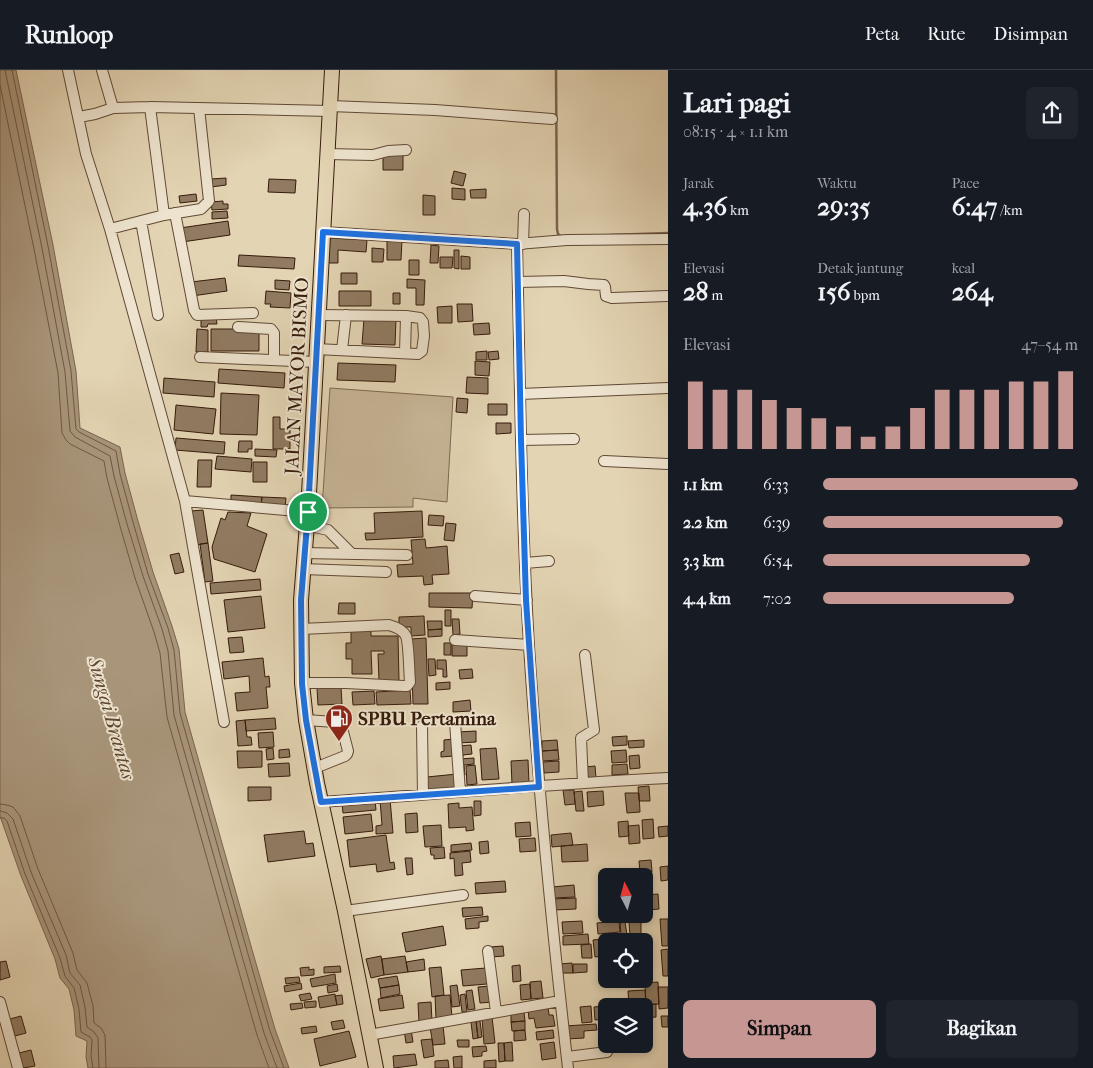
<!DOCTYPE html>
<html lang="id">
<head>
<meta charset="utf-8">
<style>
	:root { --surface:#171b24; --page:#20242c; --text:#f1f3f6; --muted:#9ea1a6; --line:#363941; --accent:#c59692 }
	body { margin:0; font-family:"IM FELL French Canon",serif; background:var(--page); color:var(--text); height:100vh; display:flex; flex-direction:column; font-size:19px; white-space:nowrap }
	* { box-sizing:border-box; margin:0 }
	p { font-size:16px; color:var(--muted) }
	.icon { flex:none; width:28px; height:28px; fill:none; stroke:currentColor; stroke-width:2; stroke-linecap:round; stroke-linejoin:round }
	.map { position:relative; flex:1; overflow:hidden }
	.sheet { display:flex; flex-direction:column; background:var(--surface); width:425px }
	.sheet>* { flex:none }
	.needle { width:32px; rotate:354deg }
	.fabs { position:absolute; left:598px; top:798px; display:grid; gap:10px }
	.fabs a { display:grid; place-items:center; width:55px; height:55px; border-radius:8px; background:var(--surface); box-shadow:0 2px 8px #0003; font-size:25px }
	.pin { position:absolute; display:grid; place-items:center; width:42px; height:42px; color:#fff; margin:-21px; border:2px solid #fff; border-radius:50%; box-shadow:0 1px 5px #0007 }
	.round { display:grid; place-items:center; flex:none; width:52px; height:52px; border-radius:8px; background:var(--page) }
	.head { display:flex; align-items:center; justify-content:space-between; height:85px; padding:0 15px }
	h1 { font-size:28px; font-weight:700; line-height:38px }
	.stats { display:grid; grid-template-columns:repeat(3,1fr); gap:8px; height:85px; padding:5px 15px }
	.stats div { display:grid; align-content:center }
	.stats b { font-size:25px; font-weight:700 }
	.stats small { font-size:14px; font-weight:400 }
	.stats p { font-size:14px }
	.chart { height:140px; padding:10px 15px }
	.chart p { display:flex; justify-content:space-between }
	.chart svg { width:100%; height:90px; margin-top:5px; stroke:var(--accent); stroke-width:6 }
	.primary-button { display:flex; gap:10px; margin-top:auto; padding:10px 15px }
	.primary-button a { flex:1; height:58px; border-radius:8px; background:var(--accent); color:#111; font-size:20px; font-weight:700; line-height:58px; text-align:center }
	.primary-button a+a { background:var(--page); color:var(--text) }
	ul { padding:0 15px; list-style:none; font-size:16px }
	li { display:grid; grid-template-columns:80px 60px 1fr; align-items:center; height:38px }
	li i { height:12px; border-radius:6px; background:var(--accent) }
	header { display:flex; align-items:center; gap:30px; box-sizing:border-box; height:70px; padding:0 25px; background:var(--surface); border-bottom:1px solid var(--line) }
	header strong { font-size:24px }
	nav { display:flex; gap:28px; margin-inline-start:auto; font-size:18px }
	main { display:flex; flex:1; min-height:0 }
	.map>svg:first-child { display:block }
</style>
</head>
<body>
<header>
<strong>Runloop</strong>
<nav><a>Peta</a><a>Rute</a><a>Disimpan</a></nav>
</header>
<main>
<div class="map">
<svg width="668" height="998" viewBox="0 0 668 998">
	<rect width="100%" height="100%" fill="#e3d4b3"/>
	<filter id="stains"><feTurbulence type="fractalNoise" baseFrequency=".004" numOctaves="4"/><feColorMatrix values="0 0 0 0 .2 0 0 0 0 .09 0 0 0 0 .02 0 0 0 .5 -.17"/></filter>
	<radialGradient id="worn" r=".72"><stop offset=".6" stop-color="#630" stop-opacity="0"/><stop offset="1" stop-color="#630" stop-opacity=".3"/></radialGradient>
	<path fill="#c6b596" stroke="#7e6850" d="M330 318 453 327 447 432 413 428V437L322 438Z"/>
	<path fill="#a8957a" stroke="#7a644e" d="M0 0H16L53 175 76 301 80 358 120 377 125 403 138 451 153 502 172 556 179 579 185 642 253 883 275 959 289 998H88L86 987 87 971 76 966 74 940 69 919 60 908 55 889 21 806 0 746Z"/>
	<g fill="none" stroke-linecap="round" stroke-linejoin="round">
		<path stroke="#6f5842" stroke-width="1" d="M5 0 42 178 65 302 70 361 75 367 110 386 114 406 127 454 143 506 162 559 168 581 174 645 242 886 264 963 277 998
			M12 0 48 176 71 301 76 359 79 362 116 381 120 404 133 452 148 504 168 558 174 580 180 643 248 884 270 961 284 998
			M0 15 34 179 58 303 62 363 66 370 70 374 104 391 107 408 120 456 135 508 154 562 160 583 167 647 235 888 257 965 269 998
			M0 734 7 735 13 737 20 746 38 799 73 883 77 900 87 913 93 936 94 953 101 958 105 965 106 998
			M0 741 7 743 13 749 31 802 66 885 70 903 80 915 85 937 87 957 94 962 98 968 99 998
			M0 748H4L7 751 25 804 60 888 65 906 74 918 79 939 81 962 90 967 92 970 91 986 93 998"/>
		<path stroke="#7a644e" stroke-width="2.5" d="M556 0 557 159 558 164 562 167
			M610 165 668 163"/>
	</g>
	<path fill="#907b62" stroke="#361b0b" d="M383 85H403V100H383Z
		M454 101 466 104 463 116 451 113Z
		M226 108V115L211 117V109Z
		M269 109 296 110 295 123 268 122Z
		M452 118 465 119V130L452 129Z
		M486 119V128H471L470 120Z
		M196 124 197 131 180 133 179 126Z
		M423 125 435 126V145H423Z
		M223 131V134H228V139L212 140 211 132Z
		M227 141 228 148 212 149V142Z
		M228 151 230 165 182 172 180 158Z
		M329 168 367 170 366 182 338 180V193H328Z
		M387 170H402L401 190H387Z
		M431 175 439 176 438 193H430Z
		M372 178 384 179 383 192H372Z
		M454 180H459V199L454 198Z
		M239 185 295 188 294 199 238 196Z
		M461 186 470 187V199H461Z
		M440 187H453L452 198H440Z
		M409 190H419V205H409Z
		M341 203H357V214H341Z
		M225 208 227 221 192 226 191 212Z
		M407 209 425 210 424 235H416V218H407Z
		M275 210 290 211 289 220 275 219Z
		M266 221 291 223 290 238 270 237 271 234H265Z
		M339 221H371V236H339Z
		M393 223H400V234H393Z
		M457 234H472L473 251 458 252Z
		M452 236V253H438L437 237Z
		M201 246H216L217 254H208L207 257H201Z
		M364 249 396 250 395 275 362 274Z
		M489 253 490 264 474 265 473 254Z
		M197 259 208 260V282H196Z
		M211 259H259V281H211Z
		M487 281V290H476V282Z
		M498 281 499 289 489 290 488 282Z
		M475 291 490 292 489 306 475 305Z
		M338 293 396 295 395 312 337 310Z
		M219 299 285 303 284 318 218 313Z
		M467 307 488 308V324L466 323Z
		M164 308 215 312 214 327 163 323Z
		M221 323 259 325 257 365 220 364Z
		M457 328 468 329 467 343 456 342Z
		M488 334H507V345H488Z
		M176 335 216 339 213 364 174 360Z
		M273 347H280V359H290V379H273Z
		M496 353H511V363L496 364Z
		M176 368 225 372 224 384 175 380Z
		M239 371H252V379H248V382H238Z
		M255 379 277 380 276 387 255 386Z
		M217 386 252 389 251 402 215 399Z
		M198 390H212L211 417H197Z
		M253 392H267V412H253Z
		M231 425 262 427 261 434 231 432Z
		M262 427 286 428 285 438 261 436Z
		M203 440 208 473 196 475 191 441Z
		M422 441 423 467 366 470 365 463H375L374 443Z
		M228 442 251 443 247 456 267 464 255 502 214 489 212 477 221 448 225 450Z
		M429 445 444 446 443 456 428 455Z
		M446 453 456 454 454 471 444 470Z
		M425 469 426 478 447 476 449 504 432 505 433 514 424 515 423 506 398 507 397 495 413 494 411 470Z
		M208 473 213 511 205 512 200 474Z
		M179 483 184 502 175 504 170 485Z
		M260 509 261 520 211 524 210 513Z
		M429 523H473L472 538 429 537Z
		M261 526 265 558 228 562 224 530Z
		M339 533H355V544H338Z
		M445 540H451V556H445Z
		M424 546 425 565 411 566V557H399V547Z
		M452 549H459L460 564 453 565Z
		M427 551H442V559L428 560Z
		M371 558V566H398L399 611H379L378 584H384V581H371L372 604H352V589H346V573H351V559Z
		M442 559V566L428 567V560Z
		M242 567 244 582 230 583 228 568Z
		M426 568 428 634H413L411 569Z
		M444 573H451V585H444Z
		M452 575H467V586H452Z
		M263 588 265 607 269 606 270 617H266L268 638 237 641 235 623 250 622 249 606 224 609 222 592Z
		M428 589H435L436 605 429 606Z
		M437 590H446L447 607H443V599H437Z
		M472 599 473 608 460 609 459 600Z
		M450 612V619L436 620V613Z
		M341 617 342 634 318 635 317 618Z
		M410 620 411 634 377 635 376 622Z
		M374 621 375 634 353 635 352 622Z
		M470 630 471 641 453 642V632Z
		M275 648 276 659 246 661 245 650Z
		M245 650 247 667H251L252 675 238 676 236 651Z
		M476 661V672L458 673V662Z
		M273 662 274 677 259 678 258 663Z
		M627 666V675L613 676 612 667Z
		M453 669 454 686 441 687V682L444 681V670Z
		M557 670 558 680 542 681V671Z
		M644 670V677L629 678 628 671Z
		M471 675 472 684 463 685V687L459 688 458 676Z
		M273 678 274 689 267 690 266 679Z
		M496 678 499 709 482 710 480 679Z
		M289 679 290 687 279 688V680Z
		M558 680 559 690 542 691V681Z
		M626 680 627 692 612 693 611 681Z
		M237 681H262V697L238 698Z
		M639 685 640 698 630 699 629 686Z
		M474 688V694L464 695 465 705H460L459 689Z
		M528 690 529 713 512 714 511 691Z
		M559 691V702L544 703 543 692Z
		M289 693 290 706 269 707 268 694Z
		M627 694 628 704 612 705V695Z
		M475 695 477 714 467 715 466 696Z
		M595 696 596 708H586L585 697Z
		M457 704 459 718 428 720 427 707Z
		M649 716 650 731H639L638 717Z
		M248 717H271V730L248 731Z
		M563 720H574L575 734 565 735Z
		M582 721 584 741H576L574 722Z
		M603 721 604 735 588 737 587 722Z
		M625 723H639L640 742 627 743Z
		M390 729 393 763 376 764V756L382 755 380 730Z
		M375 730 376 740 343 743 342 733Z
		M474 731H481V745L474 746Z
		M459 733V738L472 737 474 760 466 761V757L449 758 448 734Z
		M417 743 418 762 406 763 405 744Z
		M371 744 373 761 345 764 343 747Z
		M653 749 654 768 643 769 642 750Z
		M628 751 629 766 619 767 618 752Z
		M530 752 531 766 516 767 515 753Z
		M441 755 442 776 425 777 423 756Z
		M639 755 640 773 629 774 628 756Z
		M668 756V766L659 767 658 757Z
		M304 761 306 774 313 773 315 786 268 792 264 765Z
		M571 763 573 775 552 777 551 765Z
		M386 765 390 793 394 792 395 799 377 802 376 794 350 797 347 770Z
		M535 768 536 781 520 782 519 769Z
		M488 771 489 783 480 784 479 772Z
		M471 773 472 780 451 782V775Z
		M587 774 588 791 562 792 561 776Z
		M444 777 445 788 434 789V785H431L430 778Z
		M470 781 471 792 462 793 463 805 455 806 454 788 450 789V783Z
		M405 788H412L413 804 407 805Z
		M651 790 652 802 640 803 639 791Z
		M668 796V810L661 811 660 797Z
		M505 811 506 822 476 824 475 813Z
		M574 815 575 827 553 828 552 817Z
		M658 824 659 839 647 840 646 825Z
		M576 828V839L554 840 553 829Z
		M482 837 483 845 463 847 462 838Z
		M488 846V851L479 852V858L466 859 465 849Z
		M660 849H668V876H662Z
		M582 851 583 863 563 864 562 852Z
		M619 851 620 862 598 864 597 853Z
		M629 851H641V866H630Z
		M625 852 627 865H621L620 853Z
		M443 856 446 875 406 882 402 863Z
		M588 864 589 874 563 875V866Z
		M603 869 604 886 595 887 593 870Z
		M591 874 592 888H582L581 875Z
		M503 876 504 886 491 887 490 877Z
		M668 879V906H663L661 880Z
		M651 881 652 890 644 891V882Z
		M381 886 384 905 371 908 366 889Z
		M405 886 408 902 384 905 382 889Z
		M424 889 425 900 408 902 406 892Z
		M6 891 10 907 0 910V892Z
		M572 893 573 903H560L559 894Z
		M573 894H587V902L573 903Z
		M520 895 521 911 513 912 512 896Z
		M340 896 341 902 324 903V897Z
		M309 897V900L314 899V905L301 906 300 898Z
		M441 897 444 925 432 927 429 898Z
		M486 898 487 914 463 916 461 900Z
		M335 904 336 913 312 917 310 909Z
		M397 906 399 915 380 918 378 909Z
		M299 907 300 912 286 914 285 908Z
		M541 911 543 928 531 929 530 912Z
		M658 912 659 934 646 935 645 913Z
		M301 913 302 919 285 922 284 916Z
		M337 914 338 921 328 923 327 916Z
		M530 914 531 929 521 930 520 915Z
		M399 915 400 924 381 928 380 918Z
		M457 915 460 936 452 937 450 916Z
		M491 916 492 932 480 933 478 917Z
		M658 917H668V938L659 939Z
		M472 920 475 939 468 940 466 921Z
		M645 920 646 935 629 936 628 921Z
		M310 923 312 929 301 931 299 925Z
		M335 924 337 935 320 938 318 927Z
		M465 924 467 942H462L460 925Z
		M342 925 343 934 337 935 335 926Z
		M402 925 404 938 380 941 378 929Z
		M450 925 452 947 436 949 435 926Z
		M316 931V937L305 938 304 932Z
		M431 932 432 951 419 952 418 933Z
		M302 933 303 938 291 940 290 934Z
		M656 934V947L644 948V936L640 935Z
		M548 936 549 945H553L555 956 536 958 534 948 529 949 528 939Z
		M591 936 592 952 582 953 580 937Z
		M604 936 605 949 595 950 594 937Z
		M524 942 525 951 511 952V943Z
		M21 946 26 963 15 966 10 949Z
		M661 946H668V957H662Z
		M492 947 495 973 484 974 482 948Z
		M343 950 345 958 333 960 331 952Z
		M476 951H480L482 967 478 968Z
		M476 951 478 968 473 969 471 952Z
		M525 951V960L512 961 511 952Z
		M596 954 597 960 584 961V968L566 969 565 956Z
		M316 956 317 962 302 964 301 958Z
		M443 956 445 974 433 975 430 957Z
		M411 959 413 972 406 973 404 960Z
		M525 960 526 970 514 971V961Z
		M553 960 554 968 537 970 536 962Z
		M349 961 356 987 320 996 314 969Z
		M432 969 434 986 424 988 421 970Z
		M457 970H469V977H458Z
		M512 972 513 991H505L504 973Z
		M554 972 556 988 542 990 540 974Z
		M498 973H504L505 991 499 992Z
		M486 976 487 981 482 982V986L473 987 472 977Z
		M31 980 35 996 23 998 19 983Z
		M415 984 417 995 394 998 393 986Z
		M462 986V998H454L453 987Z
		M448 990 449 998H435V991Z
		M496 990V998H484V991Z"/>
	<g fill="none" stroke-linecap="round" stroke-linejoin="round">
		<g stroke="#614935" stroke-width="12">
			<path id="minor" d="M68 0 86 84 110 159 185 431 224 652
				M102 0 113 38
				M330 36 435 40 552 49
				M150 37 164 145
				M79 47 95 44 113 38 150 37 330 41
				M327 84 373 85 388 81 406 80
				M175 143 194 240 197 245 253 243
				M141 151 158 245
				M110 159 164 145 201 139 209 131 199 38
				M323 162 517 174 567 170 668 169
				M517 174C520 308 521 443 529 576 538 717 552 858 568 998
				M523 174 524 144
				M518 212 564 211 588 214 604 215 605 217 606 226 612 228 668 226
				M238 257 271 259 274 263V290
				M316 279 418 284 422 281 424 266 423 252 420 248 406 246 318 245
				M342 280 346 245
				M405 283 406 246
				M200 287 316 292
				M520 324 668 318
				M521 370 574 369
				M604 391 668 394
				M185 431 308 442
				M306 455 328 460 352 484
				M304 483 407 485
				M525 493 549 491
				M303 499 386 502
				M475 526 527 530
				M301 559 389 555C396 557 403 560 406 566 409 574 409 602 410 612L407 616H404L346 613H302
				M455 570 529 575
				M306 650 335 652 341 654 348 681 347 684 345 686 315 698
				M455 652 460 722
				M422 656 423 725
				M583 713 581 668 594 660 585 585
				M321 732C437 724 552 714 668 708
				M345 841 463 825
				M488 881 496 942
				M0 932 18 998
				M369 965 560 931
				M567 987 607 982"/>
		</g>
		<g stroke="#361b0b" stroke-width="16">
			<path id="major" d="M332 0 308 442 301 530 302 613 306 650 317 713 345 841 376 998"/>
		</g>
		<use href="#minor" stroke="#ede3ce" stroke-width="10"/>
		<use href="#major" stroke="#e3d4b3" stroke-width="14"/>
	</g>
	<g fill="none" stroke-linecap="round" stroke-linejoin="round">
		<g stroke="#fff" stroke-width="10">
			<path id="route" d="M323 162 517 174 521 370 526 530 539 717 321 732 306 650 302 614 301 530 308 442Z"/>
		</g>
		<use href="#route" stroke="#1a73e8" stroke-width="6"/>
	</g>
	<defs>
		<g id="fuel-pin" transform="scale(1.4375)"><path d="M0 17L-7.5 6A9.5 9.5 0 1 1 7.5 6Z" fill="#8f2418" stroke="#ede3ce"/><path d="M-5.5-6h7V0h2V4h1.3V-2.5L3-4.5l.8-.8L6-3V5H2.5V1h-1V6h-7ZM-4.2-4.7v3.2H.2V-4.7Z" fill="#fff"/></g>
	</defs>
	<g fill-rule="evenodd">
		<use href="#fuel-pin" x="339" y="648"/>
	</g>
	<g text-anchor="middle" stroke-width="4" stroke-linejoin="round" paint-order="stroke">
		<g font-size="19" fill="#361b0b" stroke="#ede3ce">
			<text transform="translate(296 306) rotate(-87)" y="7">JALAN MAYOR BISMO</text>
		</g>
		<g font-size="19" font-weight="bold" fill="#361b0b" stroke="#ede3ce" text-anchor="start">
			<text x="358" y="655">SPBU Pertamina</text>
		</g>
		<g font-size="20" font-style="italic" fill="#5e4632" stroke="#ede3ce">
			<text transform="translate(112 648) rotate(74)" y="7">Sungai Brantas</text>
		</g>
	</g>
	<rect width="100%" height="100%" filter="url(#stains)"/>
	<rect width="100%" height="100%" fill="url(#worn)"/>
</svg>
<div class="fabs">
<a><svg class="needle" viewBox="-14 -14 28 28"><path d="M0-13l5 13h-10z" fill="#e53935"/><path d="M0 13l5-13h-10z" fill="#9ea1a6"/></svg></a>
<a><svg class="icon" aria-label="locate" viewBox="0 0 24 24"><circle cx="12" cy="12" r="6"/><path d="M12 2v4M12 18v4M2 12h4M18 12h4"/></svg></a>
<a><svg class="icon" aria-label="layers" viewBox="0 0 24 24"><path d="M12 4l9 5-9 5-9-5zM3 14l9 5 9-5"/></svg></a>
</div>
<div class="pin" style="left:308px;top:442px;background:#1e9e55"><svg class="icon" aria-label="arrive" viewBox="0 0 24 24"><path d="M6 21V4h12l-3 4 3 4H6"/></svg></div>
</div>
<section class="sheet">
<div class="head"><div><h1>Lari pagi</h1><p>08:15 · 4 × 1.1 km</p></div><a class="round"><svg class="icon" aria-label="share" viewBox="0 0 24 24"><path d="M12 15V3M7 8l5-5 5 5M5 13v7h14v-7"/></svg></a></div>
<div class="stats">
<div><p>Jarak</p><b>4.36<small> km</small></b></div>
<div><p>Waktu</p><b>29:35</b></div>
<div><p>Pace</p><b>6:47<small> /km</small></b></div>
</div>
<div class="stats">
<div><p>Elevasi</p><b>28<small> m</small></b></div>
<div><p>Detak jantung</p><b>156<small> bpm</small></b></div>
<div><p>kcal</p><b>264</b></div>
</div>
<div class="chart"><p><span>Elevasi</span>47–54 m</p>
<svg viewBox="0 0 160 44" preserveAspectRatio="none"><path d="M5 44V11M15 44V15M25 44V15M35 44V20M45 44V24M55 44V29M65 44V33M75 44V38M85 44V33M95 44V24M105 44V15M115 44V15M125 44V15M135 44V11M145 44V11M155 44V6"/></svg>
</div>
<ul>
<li><b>1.1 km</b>6:33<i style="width:100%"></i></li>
<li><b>2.2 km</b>6:39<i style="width:94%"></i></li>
<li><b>3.3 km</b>6:54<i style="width:81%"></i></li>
<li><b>4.4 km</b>7:02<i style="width:75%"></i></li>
</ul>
<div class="primary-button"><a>Simpan</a><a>Bagikan</a></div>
</section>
</main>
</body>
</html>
